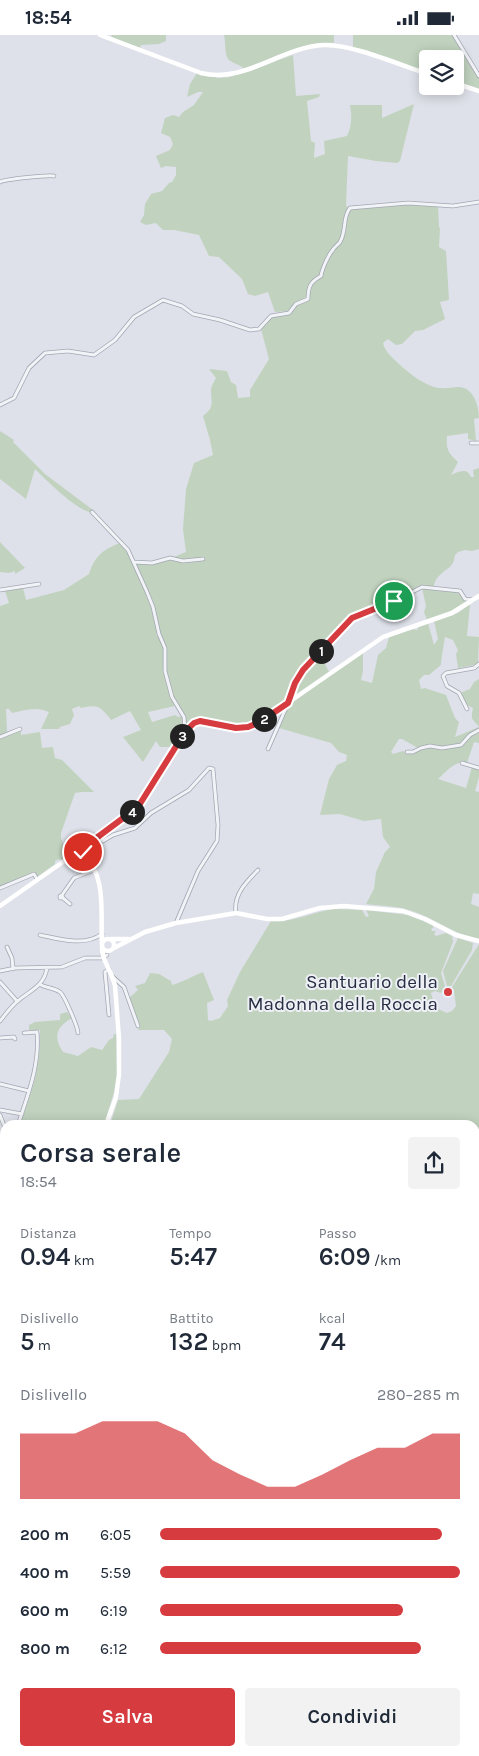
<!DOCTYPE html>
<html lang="it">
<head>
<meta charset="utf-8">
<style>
	:root { --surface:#fff; --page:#f2f2f3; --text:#1f2937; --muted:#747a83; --accent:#d63b3f }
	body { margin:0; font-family:Karla,sans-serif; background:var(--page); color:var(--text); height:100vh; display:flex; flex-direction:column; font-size:19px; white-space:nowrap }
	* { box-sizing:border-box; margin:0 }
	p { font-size:16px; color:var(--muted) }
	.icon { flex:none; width:28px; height:28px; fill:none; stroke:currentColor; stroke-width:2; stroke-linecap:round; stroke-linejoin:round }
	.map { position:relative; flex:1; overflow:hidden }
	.details { position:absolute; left:0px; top:1085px; width:480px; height:636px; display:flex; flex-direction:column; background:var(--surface); border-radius:15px 15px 0 0; box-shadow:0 2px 12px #0003 }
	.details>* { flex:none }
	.tools { position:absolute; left:419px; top:15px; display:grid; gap:10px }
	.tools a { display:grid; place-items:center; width:45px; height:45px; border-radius:5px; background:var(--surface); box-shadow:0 2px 12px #0003; font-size:25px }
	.pin { position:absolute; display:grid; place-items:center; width:42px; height:42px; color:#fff; margin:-21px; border:2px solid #fff; border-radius:50%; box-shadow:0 1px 5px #0007 }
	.km { position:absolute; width:25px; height:25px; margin:-12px; border-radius:50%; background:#222; color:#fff; font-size:14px; line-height:25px; text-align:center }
	.round { display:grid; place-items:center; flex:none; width:52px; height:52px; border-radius:5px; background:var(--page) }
	.summary { display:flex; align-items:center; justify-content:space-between; height:85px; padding:0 20px }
	h1 { font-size:28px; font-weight:600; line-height:38px }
	.metrics { display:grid; grid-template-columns:repeat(3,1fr); gap:8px; height:85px; padding:5px 20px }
	.metrics div { display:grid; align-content:center }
	.metrics b { font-size:25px; font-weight:600 }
	.metrics small { font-size:14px; font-weight:400 }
	.metrics p { font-size:14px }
	.chart { height:140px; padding:10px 20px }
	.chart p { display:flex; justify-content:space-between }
	.chart svg { width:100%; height:90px; margin-top:5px; fill:var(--accent); opacity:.7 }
	.cta { display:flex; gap:10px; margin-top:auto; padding:10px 20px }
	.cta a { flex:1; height:58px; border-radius:5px; background:var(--accent); color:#fff; font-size:20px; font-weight:600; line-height:58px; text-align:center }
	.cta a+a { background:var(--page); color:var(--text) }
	ul { padding:0 20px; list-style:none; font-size:16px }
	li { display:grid; grid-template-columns:80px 60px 1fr; align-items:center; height:38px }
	li i { height:12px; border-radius:6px; background:var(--accent) }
	.status { display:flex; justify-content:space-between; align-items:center; height:35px; padding:0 25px; background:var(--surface); direction:ltr }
	.status svg { height:14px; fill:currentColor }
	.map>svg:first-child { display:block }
</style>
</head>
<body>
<div class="status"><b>18:54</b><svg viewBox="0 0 49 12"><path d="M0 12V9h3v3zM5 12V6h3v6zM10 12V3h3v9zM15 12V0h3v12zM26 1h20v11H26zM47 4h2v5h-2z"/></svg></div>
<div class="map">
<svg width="479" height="1721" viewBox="0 0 479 1721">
	<rect width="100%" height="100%" fill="#dee1e9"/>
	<path fill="#c1d3bf" d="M112 0H166V6L159 9 141 10 140 13 111 2Z
		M224 0H334V8C305 6 271 24 244 34 240 29 234 29 229 25 224 20 226 7 224 0Z
		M353 0H453L479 43V54L455 46V24H428L427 37 353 12Z
		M293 20 296 61 320 59 319 62 307 66 311 106 315 108 314 123 325 119 324 106 347 101C352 90 352 82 350 70H382V83L414 69 400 126 397 128 376 126 348 121 346 170 348 173 345 179 344 194 339 206 323 230 319 241 309 249 307 263 295 268 290 276 275 277 268 257 255 261 248 259 242 244 219 222 209 221 199 200 174 195H163L156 188 146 190 140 187 144 180 145 169 151 159 162 156 169 148 172 147 176 140V132L166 131 161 133 156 121 170 115 173 109 170 102 161 98 165 83 173 80 179 82 183 77 194 70 203 57H198L187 62 190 49 197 38 219 43 230 42Z
		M408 169 438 171 439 192 440 193 439 212 446 216 449 265 440 267 445 284 423 295 415 296 402 309 396 310 388 304 383 308C385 317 392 322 399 329 410 339 420 347 434 352 441 354 450 353 457 352 473 351 479 370 479 383L474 384 476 406 468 404V398L447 401C446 414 448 418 458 427L451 440C458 437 467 432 471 442H474L473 435 479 433V514L472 516 465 515 458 517 455 520C454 532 447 533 440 540 436 543 435 547 434 551L418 552 389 567 353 581 301 636 291 651 286 666 255 686 242 690H228L197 682 190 686 187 690 185 682 172 661 166 636V617L162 605 153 566 136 529H152L170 524 184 528 202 526 205 524 203 521 201 523 184 525 174 522 186 517 183 494 186 454 194 428 213 420 210 405 203 381C215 372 211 367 211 355 211 351 214 347 216 343L209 334 227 336 231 347 236 350 238 363 250 362V355L269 324 261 294 271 282C287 280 288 284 297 270L306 266 312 248 321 242 324 231 332 217 341 207 346 193V183L351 173Z
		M0 396 14 405 13 407 45 439 93 475 90 477C75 474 46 445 35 434L26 464 0 444Z
		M0 507 25 533 15 539V536L9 538 0 537Z
		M120 508C140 532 151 567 157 598L156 600 158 601 164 614 163 635 170 662 175 671 148 677 152 687 175 680 178 682 182 681C185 694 177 703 171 714L170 712H160L156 706 143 727 123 702 141 695 130 676 111 685C101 672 98 669 81 673L79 671 72 674 74 680 70 689 60 692 59 694H41L49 677C37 671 24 675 12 678L9 674H6L7 697 0 700V571L9 568 5 556 23 553 26 565 64 555 89 539C95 521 102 515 120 508Z
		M422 553 459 557 464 563 471 566 458 574 427 585 424 577 426 571Z
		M470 569 467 601 479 602 478 628 474 630 458 633 456 619 458 615 453 605 445 602C444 608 441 625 441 630L429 640H424L419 645 421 654 425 653 446 660 455 683 459 687 455 702 479 692V694L469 700 461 709 443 712 428 710 418 713 402 704H399L391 717 393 719 403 716 410 719 426 712 445 714 461 710 470 701 479 696V708L474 707 467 728C456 724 446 737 438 744L466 753 472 732 479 734V742L475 756 479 757V859L473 858 471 869 479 872V904C455 900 437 885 415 877 400 871 382 871 366 869L374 854 376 837 385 817 390 812 383 802 381 784 364 786 340 779 320 780 329 744 337 730 346 726 347 720 339 717 331 708 279 693 289 670 363 617V636L361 645 372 648 378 620 386 613 389 602 412 594 417 595 419 591 428 588 434 610 438 604 434 586 458 578Z
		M320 619 329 637 292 663 291 662 296 648Z
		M479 644V692C473 683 470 687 473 673L467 670 460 658 470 654 474 647Z
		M21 695V700L40 697 42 713 53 712 55 723 62 725 94 757H81L75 758 61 798V803L67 819 62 825 59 824 55 826V829L37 842 34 838 0 851V704Z
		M334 874 362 875 366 882 369 881 366 875 408 880 433 890V893L431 894 432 896H436L434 899 436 901 446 898 452 901 453 907 441 938 445 951 441 958 435 956 431 958 433 965 436 967V973L447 978 452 976 456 971 454 956 452 952 479 909V1586L475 1585V1090H110L118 1065 139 1064 169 1017 172 1004 164 995H138L140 991 129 963 138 955 135 951 145 948 150 938 159 939 171 946 172 950C183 947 193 941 203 937L214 965 207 968 208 985 211 986 220 983 228 971 227 965 240 937 271 886C292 888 313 877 334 874Z
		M458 903 473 908 472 915 451 951H447L443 936Z
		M67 977 72 983C56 992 53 1002 63 1017L78 1021 91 1012 102 1015 109 1005 113 1003 114 999H116L117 1043 114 1057 104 1090H20C32 1055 41 1032 40 995H29V990L35 987 60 985V979Z
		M0 1249H5V1323L0 1325Z
		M5 1711V1716H259L256 1721H7L4 1715Z"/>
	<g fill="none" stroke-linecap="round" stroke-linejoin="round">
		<g stroke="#a3a7b3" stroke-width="4.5">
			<path id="street" d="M454 0 479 41
				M0 147C5 144 48 140 54 141
				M0 370 14 363 29 333 45 318 68 316 94 320 115 305 134 282 163 265 182 271 193 279 220 285 250 295 259 294 271 281 289 278 296 269 308 264C308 252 310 247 321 241 322 234 328 221 332 216 334 212 338 210 340 207 347 195 342 183 350 173L408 168 453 171 479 167
				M471 408H479
				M92 477 128 515 147 557 153 572 159 599 165 613V636L172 662 184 682 185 696
				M134 527 152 528 170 523 183 526 203 524
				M0 555 39 549
				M467 674 459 658 447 651 443 641 446 638 474 633 479 629
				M0 702 20 694
				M268 714 286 673 295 648 303 635 352 583 387 570 422 552 460 556 465 564 473 565
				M407 717H413L421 713 430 711 442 713 461 710 470 700 479 695
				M462 728 479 733
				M97 802 103 806 113 800 135 793 151 778 189 755 209 733 213 734 218 790 217 806 198 836 176 888
				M0 853 34 839 37 844
				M62 860 74 843 94 835
				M62 860 63 863H60V861Z
				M63 863 70 869
				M236 878C233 860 246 847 258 835
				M40 900C59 904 84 912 102 899
				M7 912 12 923 13 934
				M0 936 15 933 62 932 85 923H103L107 920
				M113 942 124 952 138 991
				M0 947 17 966
				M41 950C47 953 54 953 60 957 64 960 78 992 78 998
				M109 980 105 937 109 934
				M0 986C6 979 11 971 19 965 31 955 44 951 47 933
				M0 1003 14 1002 15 1004
				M0 1049 29 1056
				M0 1075 22 1079
				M0 1080 5 1093
				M18 1090C28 1059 40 1030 37 997L24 998
				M0 1181H5
				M0 1195 5 1196
				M0 1247 5 1248
				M475 1650 479 1637
				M409 1721 410 1716
				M452 1721 453 1716"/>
		</g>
		<use href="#street" stroke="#f1f3f7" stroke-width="3"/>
		<path stroke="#fff" stroke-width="4.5" d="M100 0 201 38C245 49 281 12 324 10 352 9 400 30 428 39
			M455 48 479 56
			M79 813a4 4 0 1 1 8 0a4 4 0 1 1-8 0Z
			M83 809 97 802 138 772 185 697 194 688 200 686 236 693 248 692 260 687 383 602 452 578 479 561
			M81 817C108 840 100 878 102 909
			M0 871 70 822 81 817
			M102 910a6 6 0 1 1 12 0a6 6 0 1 1-12 0Z
			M111 904H128
			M102 910C101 925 112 936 115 951L119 1004V1039L116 1062 106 1090
			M114 913 145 897 176 888 236 878 267 884H282L320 873 344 871 403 876 425 884 456 900 479 906
			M5 1326 2 1329 5 1333
			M1 1340 3 1331"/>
	</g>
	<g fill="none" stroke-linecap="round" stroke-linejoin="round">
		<g stroke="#fff" stroke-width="10">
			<path id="route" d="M83 817 86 815 95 804 138 772 185 697 194 688 200 686 236 693 248 692 260 687 288 668 295 648 303 635 352 583 394 566"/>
		</g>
		<use href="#route" stroke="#d63b3f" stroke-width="6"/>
	</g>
	<circle fill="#d63b3f" stroke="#eef0f6" stroke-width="2" cx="448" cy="957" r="5"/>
	<g text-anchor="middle" stroke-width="4" stroke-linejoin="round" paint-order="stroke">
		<g font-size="19" fill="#262d41" stroke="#eef0f6" text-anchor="end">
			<text x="438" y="953">Santuario della<tspan x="438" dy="22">Madonna della Roccia</tspan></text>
		</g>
	</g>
</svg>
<div class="tools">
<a><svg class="icon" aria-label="layers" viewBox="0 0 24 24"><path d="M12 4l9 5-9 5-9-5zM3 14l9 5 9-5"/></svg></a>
</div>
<div class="pin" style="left:394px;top:566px;background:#1e9e55"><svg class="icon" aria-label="arrive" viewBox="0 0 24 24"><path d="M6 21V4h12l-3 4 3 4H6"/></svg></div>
<div class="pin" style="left:83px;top:817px;background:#d93025"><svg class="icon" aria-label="check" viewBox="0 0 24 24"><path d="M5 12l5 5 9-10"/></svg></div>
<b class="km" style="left:321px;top:616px">1</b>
<b class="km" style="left:264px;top:684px">2</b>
<b class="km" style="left:182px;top:701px">3</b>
<b class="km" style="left:132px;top:777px">4</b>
<section class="details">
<div class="summary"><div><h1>Corsa serale</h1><p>18:54</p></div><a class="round"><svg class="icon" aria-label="share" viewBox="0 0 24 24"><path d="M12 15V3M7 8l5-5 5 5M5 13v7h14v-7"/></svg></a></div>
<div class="metrics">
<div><p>Distanza</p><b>0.94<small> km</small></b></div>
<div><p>Tempo</p><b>5:47</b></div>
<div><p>Passo</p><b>6:09<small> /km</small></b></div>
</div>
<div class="metrics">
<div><p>Dislivello</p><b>5<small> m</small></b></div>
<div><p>Battito</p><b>132<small> bpm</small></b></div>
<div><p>kcal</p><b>74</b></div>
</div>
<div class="chart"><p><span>Dislivello</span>280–285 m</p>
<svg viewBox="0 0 160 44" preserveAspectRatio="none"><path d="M0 44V12L10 12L20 12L30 6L40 6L50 6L60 12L70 25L80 32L90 38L100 38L110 32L120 25L130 19L140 19L150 12L160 12V44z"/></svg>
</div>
<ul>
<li><b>200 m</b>6:05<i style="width:94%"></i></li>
<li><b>400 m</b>5:59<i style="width:100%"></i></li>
<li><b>600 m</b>6:19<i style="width:81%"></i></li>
<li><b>800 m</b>6:12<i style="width:87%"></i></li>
</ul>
<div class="cta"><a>Salva</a><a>Condividi</a></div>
</section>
</div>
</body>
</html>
